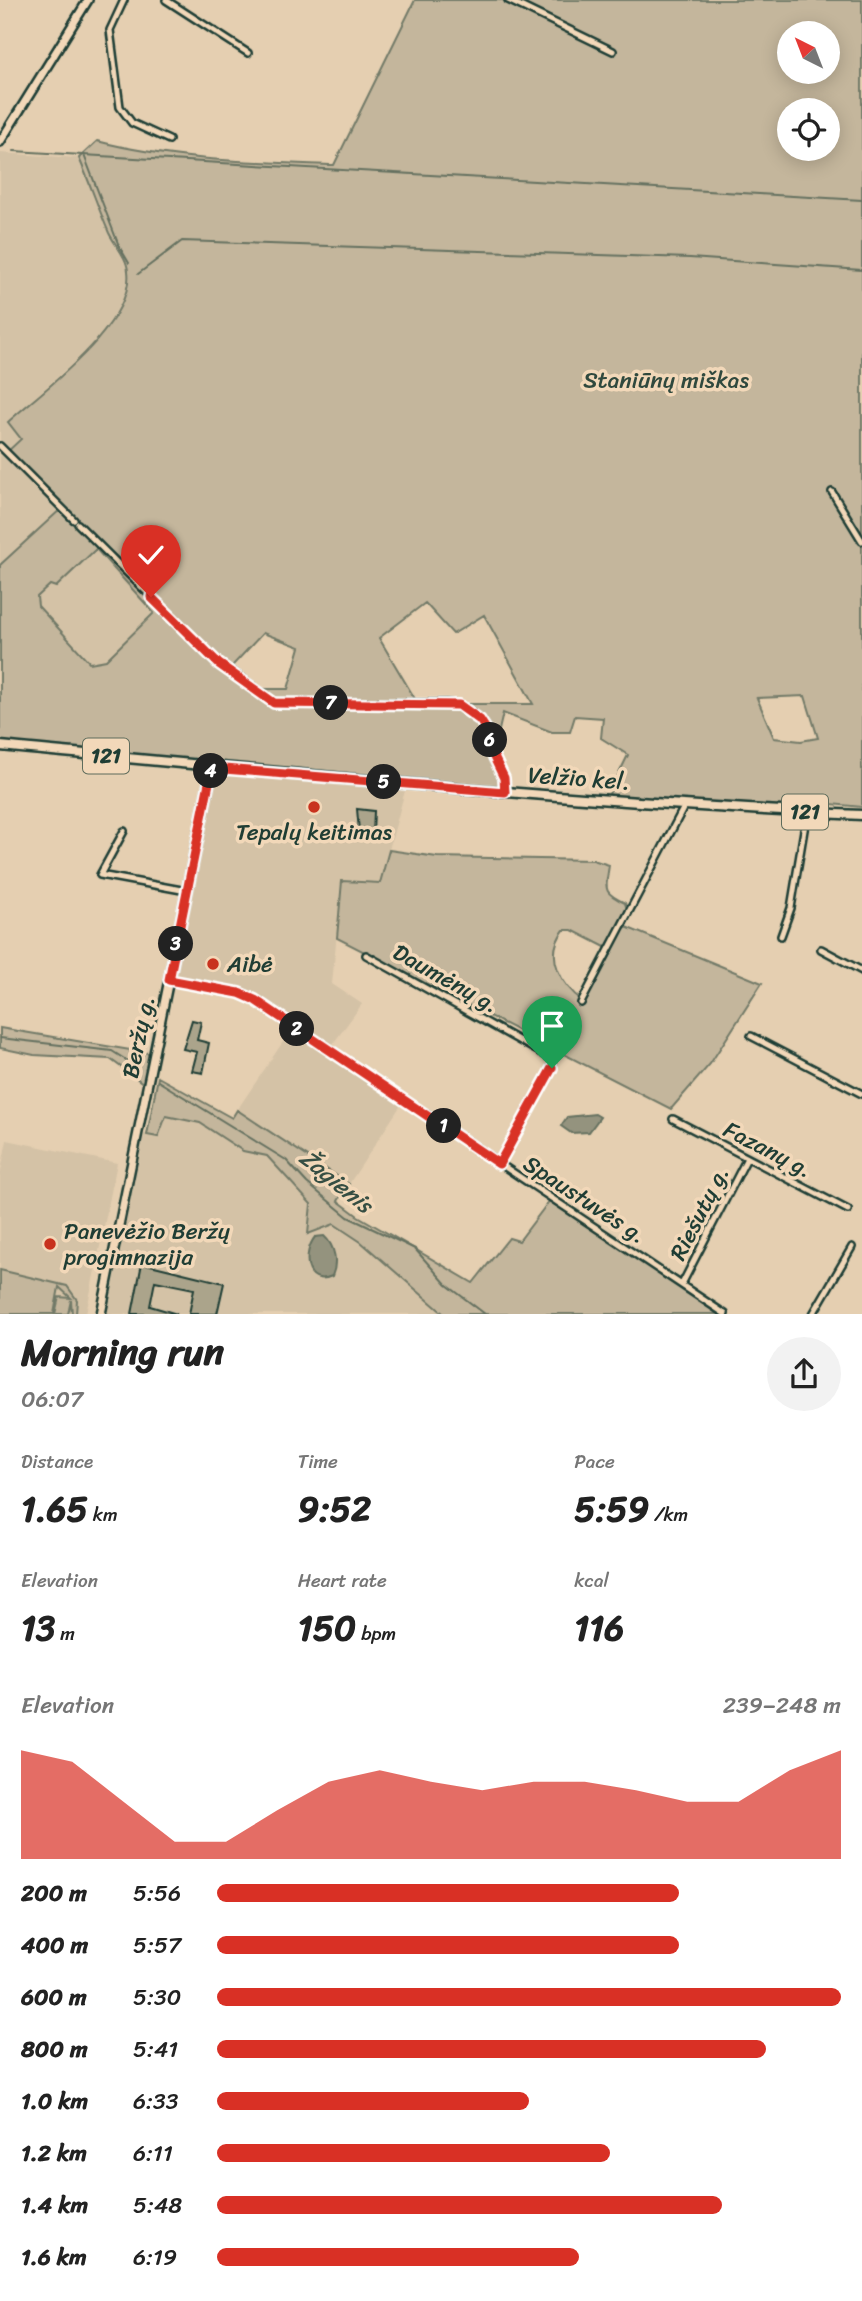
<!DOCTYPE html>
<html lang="en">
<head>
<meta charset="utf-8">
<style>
	:root { --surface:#fff; --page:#f2f2f2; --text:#222; --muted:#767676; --accent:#d93025 }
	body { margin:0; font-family:Sriracha,sans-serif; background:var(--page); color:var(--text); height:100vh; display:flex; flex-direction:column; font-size:26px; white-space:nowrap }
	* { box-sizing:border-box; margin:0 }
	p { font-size:23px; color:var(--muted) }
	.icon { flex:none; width:38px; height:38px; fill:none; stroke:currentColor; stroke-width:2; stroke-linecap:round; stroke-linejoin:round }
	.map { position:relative; height:1314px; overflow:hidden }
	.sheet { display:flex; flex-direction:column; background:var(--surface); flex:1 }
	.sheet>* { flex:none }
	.needle { width:46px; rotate:318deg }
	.buttons { position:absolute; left:777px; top:21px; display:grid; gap:14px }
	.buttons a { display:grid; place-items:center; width:63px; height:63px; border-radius:50%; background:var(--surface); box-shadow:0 4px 18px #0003; font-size:35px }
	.pin { position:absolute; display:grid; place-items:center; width:60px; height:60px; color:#fff; margin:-72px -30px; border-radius:50% 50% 50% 0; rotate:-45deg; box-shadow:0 0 7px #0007 }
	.pin .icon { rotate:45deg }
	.km { position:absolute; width:35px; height:35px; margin:-18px; border-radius:50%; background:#222; color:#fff; font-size:19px; line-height:35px; text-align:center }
	.round { display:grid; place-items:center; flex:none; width:74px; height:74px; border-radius:37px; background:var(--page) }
	.overview { display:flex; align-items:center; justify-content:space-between; height:119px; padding:0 21px }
	h1 { font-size:38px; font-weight:700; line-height:52px }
	.stats { display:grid; grid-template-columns:repeat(3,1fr); gap:10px; height:119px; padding:7px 21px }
	.stats div { display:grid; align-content:center }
	.stats b { font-size:35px; font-weight:700 }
	.stats small { font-size:19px; font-weight:400 }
	.stats p { font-size:19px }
	.chart { height:196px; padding:14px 21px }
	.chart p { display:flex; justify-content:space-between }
	.chart svg { width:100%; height:126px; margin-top:7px; fill:var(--accent); opacity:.7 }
	ul { padding:0 21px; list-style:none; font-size:23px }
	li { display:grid; grid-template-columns:112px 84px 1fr; align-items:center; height:52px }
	li i { height:18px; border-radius:9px; background:var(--accent) }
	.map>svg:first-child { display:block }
</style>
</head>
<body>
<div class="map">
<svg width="862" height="1314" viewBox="0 0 862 1314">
	<rect width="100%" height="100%" fill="#e5cfb1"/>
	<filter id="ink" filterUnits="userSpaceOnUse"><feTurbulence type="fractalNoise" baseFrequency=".0143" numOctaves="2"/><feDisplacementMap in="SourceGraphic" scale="14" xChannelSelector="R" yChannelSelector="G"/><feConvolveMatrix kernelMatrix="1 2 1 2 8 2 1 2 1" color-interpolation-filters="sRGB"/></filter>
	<g filter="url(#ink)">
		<path fill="#d4c2a6" d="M0 153 79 158 110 234 128 269V284L124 300 99 339 8 422 21 439 7 452 62 508 0 565Z
			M96 549 155 613 106 660 90 663 38 606 37 597 50 584 56 587Z
			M212 768 406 787 380 883 342 881 332 984 362 1004 327 1052 403 1102 349 1184 237 1110 295 1024 256 998 175 979 185 902Z
			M165 1116 200 1123 243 1151 267 1156 311 1204 309 1234 334 1224 361 1242 444 1314H107L144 1134 158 1136Z
			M7 1140 117 1163 86 1314H0V1175Z"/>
		<path fill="#c4b69c" stroke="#727a68" stroke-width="2" fill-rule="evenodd" d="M415 0H862V807L831 804 814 813 606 800 628 755 601 738 603 718 575 716 570 732H552L503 713 492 760 503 778 500 787 505 792 0 746V565L62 508 6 453 21 439 8 422C43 390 135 324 128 271 127 258 115 245 109 233 98 208 90 183 79 158L97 141C174 161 255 162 334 165ZM789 33H828V72H789ZM789 110H828V149H789ZM96 549 154 613 106 660 90 663 38 606 37 597 50 585 56 587ZM425 603 453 634 484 615 533 704H418L379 638ZM263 633 300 647 288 689H263L232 666ZM805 696 818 738 801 741 774 738 757 698Z
			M389 850 437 857 593 860 609 865C606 889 601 892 625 903L627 910 621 925 762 983 710 1064 671 1109 337 938 342 881 380 883ZM564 930H572L613 951 584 1002C562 986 543 956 564 930Z
			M0 1028 154 1054 147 1086 110 1059 34 1055 0 1048Z
			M158 1077 232 1118 237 1110 349 1184 338 1201 358 1216 473 1283 509 1238 519 1241 550 1200 721 1314H444L361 1242 334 1224 308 1234 311 1204 267 1156 243 1151 200 1123 166 1116 158 1137 147 1135Z
			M0 1270 67 1286 77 1300 76 1314H72L71 1300 68 1314H55L59 1297 71 1298 59 1287 54 1314H0Z"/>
		<path fill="#94937e" stroke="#657160" stroke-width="2" d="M595 1114 600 1117 589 1132 571 1133 561 1126 567 1117Z
			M324 1236C335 1246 338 1263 332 1276 305 1288 302 1253 315 1237Z"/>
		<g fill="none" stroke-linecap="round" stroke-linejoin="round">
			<path stroke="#657160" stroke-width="2" d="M14 151 862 200
				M84 155 119 246 129 263
				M138 274 182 241 690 258 862 270
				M0 1038 112 1051 137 1067
				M158 1081 286 1160 307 1183 348 1217 415 1249 447 1285 485 1314"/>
		</g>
		<path fill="#aba48b" stroke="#1f3d34" stroke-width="2" d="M357 809 374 811 373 834 359 831Z
			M192 1020 201 1022 197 1040 209 1043 203 1073 192 1071 197 1052 183 1049Z
			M142 1263 224 1283 217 1314H189L194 1289 155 1281 150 1306 177 1314H132Z"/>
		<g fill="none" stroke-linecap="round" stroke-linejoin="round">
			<g stroke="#1f3d34" stroke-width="10">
				<path id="street" d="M124 0 110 30 120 107 132 123 169 140
					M166 0 248 53
					M508 0 613 51
					M0 446 74 520
					M832 492 862 541
					M78 524 219 664 274 703H446C463 704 483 718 489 734 492 741 491 749 493 756 497 769 507 777 505 792
					M124 831 100 875 187 891
					M781 936 791 908 807 812
					M821 949 862 971
					M366 955 552 1059V1068L499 1164
					M169 980 239 993 255 1000 725 1314
					M581 1003 685 805
					M751 1036 862 1094
					M673 1119 848 1210
					M682 1284 747 1158
					M813 1314 852 1247"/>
			</g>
			<g stroke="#1f3d34" stroke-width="12">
				<path id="secondary" d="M0 142 88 0
					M101 1314 212 768"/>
			</g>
			<g stroke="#1f3d34" stroke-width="13">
				<path id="primary" d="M0 746C287 773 574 802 862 815"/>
			</g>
			<use href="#street" stroke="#f2d8b9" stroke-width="5"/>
			<use href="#secondary" stroke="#f2d8b9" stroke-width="7"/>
			<use href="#primary" stroke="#f2d8b9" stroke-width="8"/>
		</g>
	</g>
	<g fill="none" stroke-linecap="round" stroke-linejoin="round" filter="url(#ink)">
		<g stroke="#fff" stroke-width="14">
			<path id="route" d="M151 597 219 664 274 703 459 705 480 720 489 734 492 753 504 778 505 792 212 768 169 980 239 993 255 1000 499 1164 552 1068"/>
		</g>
		<use href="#route" stroke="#d93025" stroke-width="9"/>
	</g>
	<g fill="#c8321e" stroke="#f2d8b9" stroke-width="2.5">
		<circle cx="314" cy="807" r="7"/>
		<circle cx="213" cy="964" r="7"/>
		<circle cx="50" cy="1244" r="7"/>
	</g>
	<g text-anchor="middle" stroke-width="7" stroke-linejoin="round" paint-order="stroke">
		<g fill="#f2d8b9" stroke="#5e6c5c" stroke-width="2">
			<rect x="83" y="738.5" width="46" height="35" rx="5"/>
			<rect x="782" y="794.5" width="46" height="35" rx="5"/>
		</g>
		<g font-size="21" font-weight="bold" fill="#1f3d34">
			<text x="106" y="763">121</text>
			<text x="805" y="819">121</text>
		</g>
		<g font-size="23" fill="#30493e" stroke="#f2d8b9">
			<text x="666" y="388">Staniūnų miškas</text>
		</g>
		<g font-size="23" fill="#1f3d34" stroke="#f2d8b9">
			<text transform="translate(579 778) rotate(4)" y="8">Velžio kel.</text>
			<text transform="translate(446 978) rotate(29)" y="8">Daumėnų g.</text>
			<text transform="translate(138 1037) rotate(-78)" y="8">Beržų g.</text>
			<text transform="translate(768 1149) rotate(27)" y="8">Fazanų g.</text>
			<text transform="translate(585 1199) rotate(33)" y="8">Spaustuvės g.</text>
			<text transform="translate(699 1213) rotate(-63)" y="8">Riešutų g.</text>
		</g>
		<g font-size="23" fill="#1f3d34" stroke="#f2d8b9" text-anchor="start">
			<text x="314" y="840" text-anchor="middle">Tepalų keitimas</text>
			<text x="227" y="972">Aibė</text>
			<text x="64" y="1239">Panevėžio Beržų<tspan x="64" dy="26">progimnazija</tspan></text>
		</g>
		<g font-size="24" font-style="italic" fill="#364e43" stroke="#f2d8b9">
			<text transform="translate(336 1181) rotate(39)" y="8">Žagienis</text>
		</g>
	</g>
</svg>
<div class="buttons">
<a><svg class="needle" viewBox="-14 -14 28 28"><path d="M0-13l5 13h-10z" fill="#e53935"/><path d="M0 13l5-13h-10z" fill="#767676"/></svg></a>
<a><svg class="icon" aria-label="locate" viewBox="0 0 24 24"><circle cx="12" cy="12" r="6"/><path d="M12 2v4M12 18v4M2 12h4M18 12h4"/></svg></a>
</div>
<div class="pin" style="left:552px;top:1068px;background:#1e9e55"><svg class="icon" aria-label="arrive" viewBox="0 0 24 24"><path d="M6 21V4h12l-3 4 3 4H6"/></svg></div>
<div class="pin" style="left:151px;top:597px;background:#d93025"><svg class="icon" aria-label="check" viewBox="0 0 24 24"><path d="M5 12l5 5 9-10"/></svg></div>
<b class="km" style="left:444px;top:1126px">1</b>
<b class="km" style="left:297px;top:1029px">2</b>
<b class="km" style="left:176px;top:944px">3</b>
<b class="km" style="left:211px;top:771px">4</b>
<b class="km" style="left:384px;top:782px">5</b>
<b class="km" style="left:490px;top:740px">6</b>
<b class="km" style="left:331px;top:703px">7</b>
</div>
<section class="sheet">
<div class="overview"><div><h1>Morning run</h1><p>06:07</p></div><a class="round"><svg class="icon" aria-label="share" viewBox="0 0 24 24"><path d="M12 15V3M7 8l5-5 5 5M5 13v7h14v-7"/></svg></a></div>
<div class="stats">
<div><p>Distance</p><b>1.65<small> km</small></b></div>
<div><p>Time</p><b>9:52</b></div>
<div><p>Pace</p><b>5:59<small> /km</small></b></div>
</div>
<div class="stats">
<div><p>Elevation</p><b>13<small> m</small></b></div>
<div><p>Heart rate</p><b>150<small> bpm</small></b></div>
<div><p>kcal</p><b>116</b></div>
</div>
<div class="chart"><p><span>Elevation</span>239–248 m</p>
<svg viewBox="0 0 160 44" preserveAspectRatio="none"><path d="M0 44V6L10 10L20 24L30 38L40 38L50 27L60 17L70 13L80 17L90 20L100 17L110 17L120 20L130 24L140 24L150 13L160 6V44z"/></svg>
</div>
<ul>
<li><b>200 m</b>5:56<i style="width:74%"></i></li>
<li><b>400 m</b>5:57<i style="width:74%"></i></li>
<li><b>600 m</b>5:30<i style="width:100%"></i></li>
<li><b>800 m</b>5:41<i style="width:88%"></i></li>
<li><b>1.0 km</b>6:33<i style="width:50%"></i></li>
<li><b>1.2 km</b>6:11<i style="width:63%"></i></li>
<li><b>1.4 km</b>5:48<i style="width:81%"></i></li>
<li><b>1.6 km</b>6:19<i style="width:58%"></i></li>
</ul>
</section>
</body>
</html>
